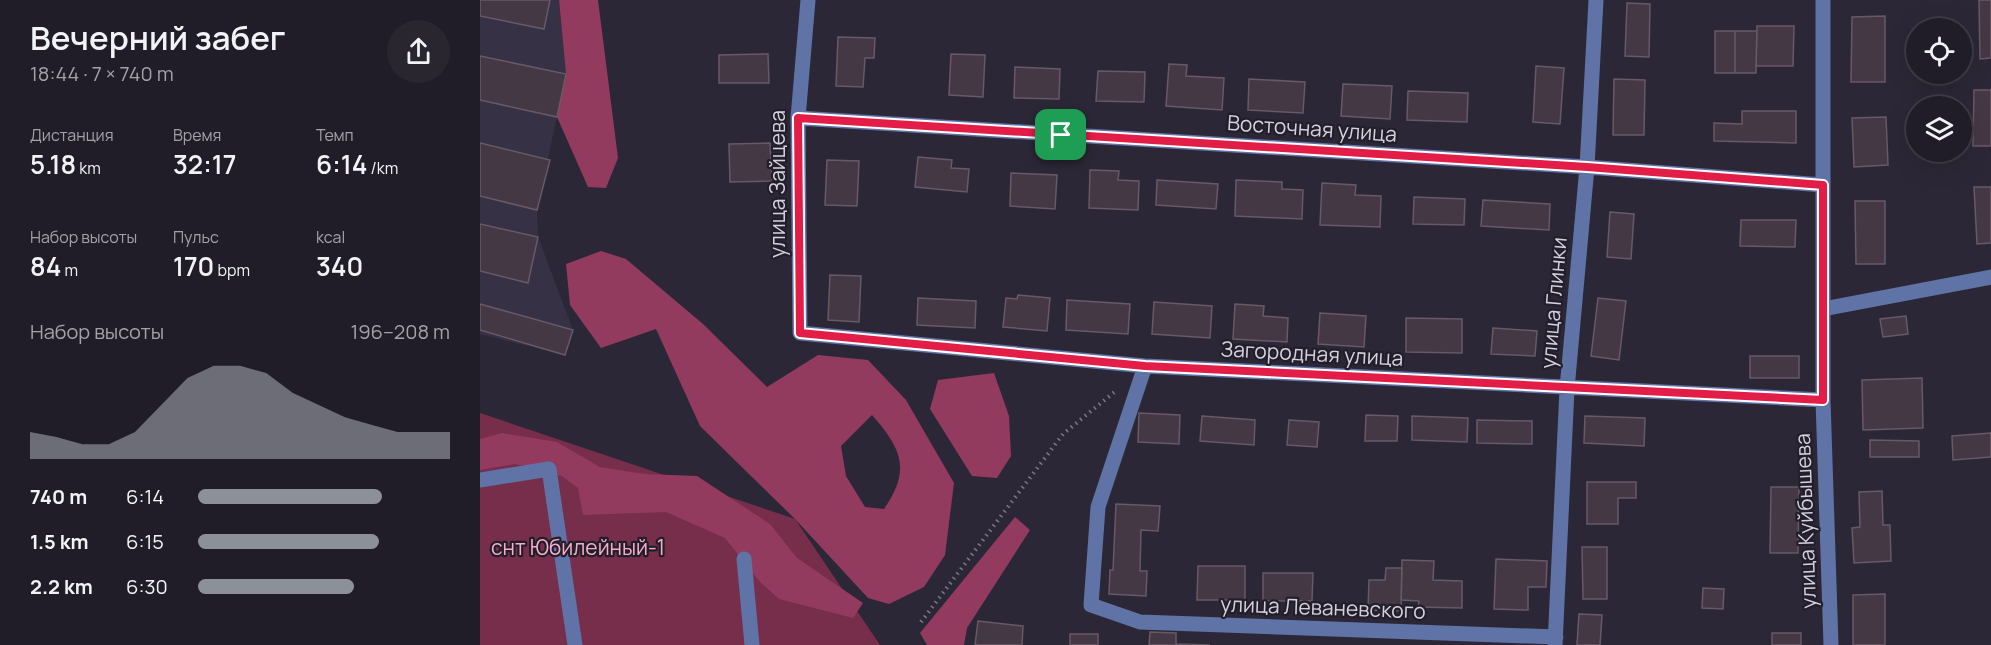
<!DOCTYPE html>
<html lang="ru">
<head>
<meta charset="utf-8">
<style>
	:root { --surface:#211d28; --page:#292630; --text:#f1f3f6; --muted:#a2a2a8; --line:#3e3b45; --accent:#8c9099 }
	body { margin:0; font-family:Manrope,sans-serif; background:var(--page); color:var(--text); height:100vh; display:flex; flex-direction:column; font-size:22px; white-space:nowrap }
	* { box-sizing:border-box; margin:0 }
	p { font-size:20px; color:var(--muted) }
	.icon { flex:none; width:33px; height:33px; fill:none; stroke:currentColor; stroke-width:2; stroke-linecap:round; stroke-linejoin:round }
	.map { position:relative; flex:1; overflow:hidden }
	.drawer { display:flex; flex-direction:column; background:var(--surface); width:480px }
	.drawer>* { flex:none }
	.controls { position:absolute; left:1426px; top:18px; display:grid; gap:12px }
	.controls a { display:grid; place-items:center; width:66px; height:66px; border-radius:50%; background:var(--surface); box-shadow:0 6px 24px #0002,0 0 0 2px var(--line); font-size:30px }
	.pin { position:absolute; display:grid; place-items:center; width:51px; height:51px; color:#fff; margin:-26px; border-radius:12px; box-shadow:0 3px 9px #0006 }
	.round { display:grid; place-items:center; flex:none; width:63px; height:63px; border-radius:32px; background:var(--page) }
	.headline { display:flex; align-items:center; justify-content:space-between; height:102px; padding:0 30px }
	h1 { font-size:33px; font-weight:600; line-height:45px }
	.figures { display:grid; grid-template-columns:repeat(3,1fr); gap:9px; height:102px; padding:6px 30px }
	.figures div { display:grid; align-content:center }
	.figures b { font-size:26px; font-weight:600 }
	.figures small { font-size:16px; font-weight:400 }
	.figures p { font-size:16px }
	.chart { height:168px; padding:12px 30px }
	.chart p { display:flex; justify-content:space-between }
	.chart svg { width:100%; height:108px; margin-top:6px; fill:var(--accent); opacity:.7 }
	ul { padding:0 30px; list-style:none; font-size:20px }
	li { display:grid; grid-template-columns:96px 72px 1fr; align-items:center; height:45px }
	li i { height:15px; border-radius:8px; background:var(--accent) }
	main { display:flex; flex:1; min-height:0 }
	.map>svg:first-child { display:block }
</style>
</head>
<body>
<main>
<section class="drawer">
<div class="headline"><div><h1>Вечерний забег</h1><p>18:44 · 7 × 740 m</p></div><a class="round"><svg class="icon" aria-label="share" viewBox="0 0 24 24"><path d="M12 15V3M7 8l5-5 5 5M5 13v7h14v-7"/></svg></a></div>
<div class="figures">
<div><p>Дистанция</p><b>5.18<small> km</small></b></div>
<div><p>Время</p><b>32:17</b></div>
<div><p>Темп</p><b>6:14<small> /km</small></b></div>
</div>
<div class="figures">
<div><p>Набор высоты</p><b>84<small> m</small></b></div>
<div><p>Пульс</p><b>170<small> bpm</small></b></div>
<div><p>kcal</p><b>340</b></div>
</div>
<div class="chart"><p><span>Набор высоты</span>196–208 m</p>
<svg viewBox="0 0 160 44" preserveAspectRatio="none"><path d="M0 44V33L10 35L20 38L30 38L40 33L50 22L60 11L70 6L80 6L90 9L100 17L110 22L120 27L130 30L140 33L150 33L160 33V44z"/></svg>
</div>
<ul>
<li><b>740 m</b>6:14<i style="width:73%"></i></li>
<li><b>1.5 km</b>6:15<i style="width:72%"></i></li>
<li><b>2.2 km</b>6:30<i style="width:62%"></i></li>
</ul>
</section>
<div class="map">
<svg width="1511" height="645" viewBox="0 0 1511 645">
	<rect width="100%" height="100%" fill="#2c2736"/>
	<path fill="#373145" d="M0 0H79L86 74 57 210 58 237 93 330 85 355 0 334Z"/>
	<path fill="#762e4b" d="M0 413 315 519 400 645H0Z"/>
	<path fill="#923b5e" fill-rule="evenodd" d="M79 0H118L138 158 126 188 108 187 77 117 86 74Z
		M121 251 146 259 223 324 287 387 338 355 388 360 426 400 474 483 465 555 444 587 409 604 388 598 315 519 220 426 176 329 121 348 90 305 86 264ZM392 415C422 449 431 470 404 509L385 507 366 476 361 446Z
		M514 373 529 416 531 456 517 478 492 476 450 409 458 380Z
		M22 433 77 442 120 467 165 474 217 476 290 524 317 558 383 603 373 618 299 599 280 582 245 538 186 512 103 515 98 488 82 476 35 464 0 470V439Z
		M535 517 550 530 487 628 484 645H447L440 633Z"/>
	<path fill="#443844" stroke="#675966" stroke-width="1.5" d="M0 0H70L64 29 0 16Z
		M1499 0H1511V58L1500 59Z
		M1147 3 1170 4 1169 57 1145 56Z
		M1405 16V82H1371L1372 17Z
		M1277 26H1314L1313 66H1276Z
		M1235 31H1255V73H1235Z
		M1255 31H1277L1276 73H1255Z
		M358 37 395 38 394 58H385L383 87 356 86Z
		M288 54 289 83H239V55Z
		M471 54 505 55 503 97 469 95Z
		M0 56 86 74 77 117 0 100Z
		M689 64 707 65 706 76 744 78 742 110 686 106Z
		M1056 66 1084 68 1080 124 1053 122Z
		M535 67 580 69 579 99 534 98Z
		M618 71 665 72 664 102 616 101Z
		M769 79 825 82 823 113 768 110Z
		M1134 79 1165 80 1164 135H1133Z
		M863 84 912 86 910 119 861 116Z
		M1494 90H1511V146H1493Z
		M928 91 988 93 987 122 927 120Z
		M1262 111H1316V143L1234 141V123L1262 124Z
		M1406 117 1408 165 1374 167 1372 118Z
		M0 143 70 160 57 210 0 196Z
		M290 143 292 181 250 182 249 144Z
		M438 157 472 160 471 168 489 169 487 192 435 187Z
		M347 160 379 161 377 206 345 205Z
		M610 170 639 171 638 180 659 181 658 210 609 208Z
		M531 173 577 175 575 209 530 206Z
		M677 180 738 184 736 209 676 205Z
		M756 180 802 182V189L823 190 822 219 755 216Z
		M842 183 876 185 875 195 901 196 900 227 840 225Z
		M1494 187H1511V243L1497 244Z
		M934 197 985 199 984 225 933 224Z
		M1003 200 1070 204 1069 230 1001 226Z
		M1375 201H1405V264H1376Z
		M1130 212 1154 214 1151 259 1127 257Z
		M1261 220H1316L1315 247 1260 246Z
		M0 224 58 237 48 283 0 271Z
		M350 275 381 276 379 322 348 320Z
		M538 295 570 298 567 331 523 327 526 298 537 299Z
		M438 298 496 301 495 328 437 325Z
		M1118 298 1146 301 1139 360 1111 356Z
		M587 300 650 304 648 334 586 330Z
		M674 302 732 306 730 338 672 334Z
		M0 304 93 330 85 355 0 330Z
		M755 304 784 306 783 316 808 318 807 342 753 339Z
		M840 313 886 316 884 347 838 344Z
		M1426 316 1428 334 1403 337 1400 319Z
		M926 318 982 319V353L926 352Z
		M1013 328 1057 331 1055 356 1011 354Z
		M1270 356H1319V378H1270Z
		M1442 378 1443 428 1383 430 1382 380Z
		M659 413 700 415 699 444 658 442Z
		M886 415 918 416 917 441H885Z
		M722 416 775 420 774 445 720 441Z
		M932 416 988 418 987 442 932 440Z
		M1105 416 1165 418 1164 446 1104 443Z
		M809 420 839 422 837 447 807 445Z
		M997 420 1052 421V444L997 443Z
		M1511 433V457L1473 460 1472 436Z
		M1390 440 1439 441V457H1390Z
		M1107 482H1156V498H1138V524H1107Z
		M1291 487H1319L1318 553H1290Z
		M1402 491 1403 525H1410L1411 561 1374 563 1372 528 1380 527 1379 492Z
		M636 504 680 506 678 531 661 530 660 571H667L666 596 629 594 630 570H633Z
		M1102 547H1127V599H1103Z
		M1016 559 1067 561 1066 587H1048V610L1014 609Z
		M922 560 954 561 953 580 982 581V608L938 607 939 601 921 600Z
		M718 566H765V600H717Z
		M906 568H922L921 611 888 610 889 580H905Z
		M783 573H833L832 601H783Z
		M1223 588 1244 589 1243 609 1222 608Z
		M1405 594V645H1373V595Z
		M1099 614 1122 615 1120 645H1097Z
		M498 621 543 626 542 645H495Z
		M670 632 696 633V644L730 645H669Z
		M1292 633H1321V645H1292Z
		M590 634H618V645H590Z"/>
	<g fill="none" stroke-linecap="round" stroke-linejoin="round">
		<path stroke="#7c7885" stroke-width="4" stroke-dasharray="1.5 4.5" stroke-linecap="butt" d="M441 622 583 434 637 390"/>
		<path stroke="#6073a6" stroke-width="15" d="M328 0 318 118 320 333 665 366 1343 400
			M1343 0V400L1351 645
			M318 118 1107 167 1343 185
			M1343 309 1511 277
			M665 366 618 507 611 605 660 622 1076 637
			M0 480 69 469 95 645
			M264 559 272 645
			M1075 645 1087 389 1107 167 1116 0"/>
	</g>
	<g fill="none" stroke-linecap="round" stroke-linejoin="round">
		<g stroke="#fff" stroke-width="12">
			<path id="route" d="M318 118 1107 167 1343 185V400L665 366 320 333Z"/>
		</g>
		<use href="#route" stroke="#e11d48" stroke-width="8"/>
	</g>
	<g text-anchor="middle" stroke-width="4.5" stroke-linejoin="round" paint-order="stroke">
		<g font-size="21" fill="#d4d1db" stroke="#221e2c">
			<text transform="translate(832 129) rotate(4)" y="7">Восточная улица</text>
			<text transform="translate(298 184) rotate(-90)" y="7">улица Зайцева</text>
			<text transform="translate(1074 303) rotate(-85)" y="7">улица Глинки</text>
			<text transform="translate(832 354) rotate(3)" y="7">Загородная улица</text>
			<text transform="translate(1326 521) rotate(-92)" y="7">улица Куйбышева</text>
			<text transform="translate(843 608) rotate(2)" y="7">улица Леваневского</text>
		</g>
		<g font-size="21" fill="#f7adc6" stroke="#221e2c">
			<text x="98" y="555">снт Юбилейный-1</text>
		</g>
	</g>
</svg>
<div class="controls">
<a><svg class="icon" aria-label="locate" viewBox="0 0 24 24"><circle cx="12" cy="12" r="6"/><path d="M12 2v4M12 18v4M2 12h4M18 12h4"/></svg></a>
<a><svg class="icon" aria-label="layers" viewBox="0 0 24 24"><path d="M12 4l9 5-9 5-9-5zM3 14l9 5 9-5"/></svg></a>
</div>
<div class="pin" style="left:581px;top:135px;background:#1e9e55"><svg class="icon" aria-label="arrive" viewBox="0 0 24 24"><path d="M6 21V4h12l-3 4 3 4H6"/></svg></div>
</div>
</main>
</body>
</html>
